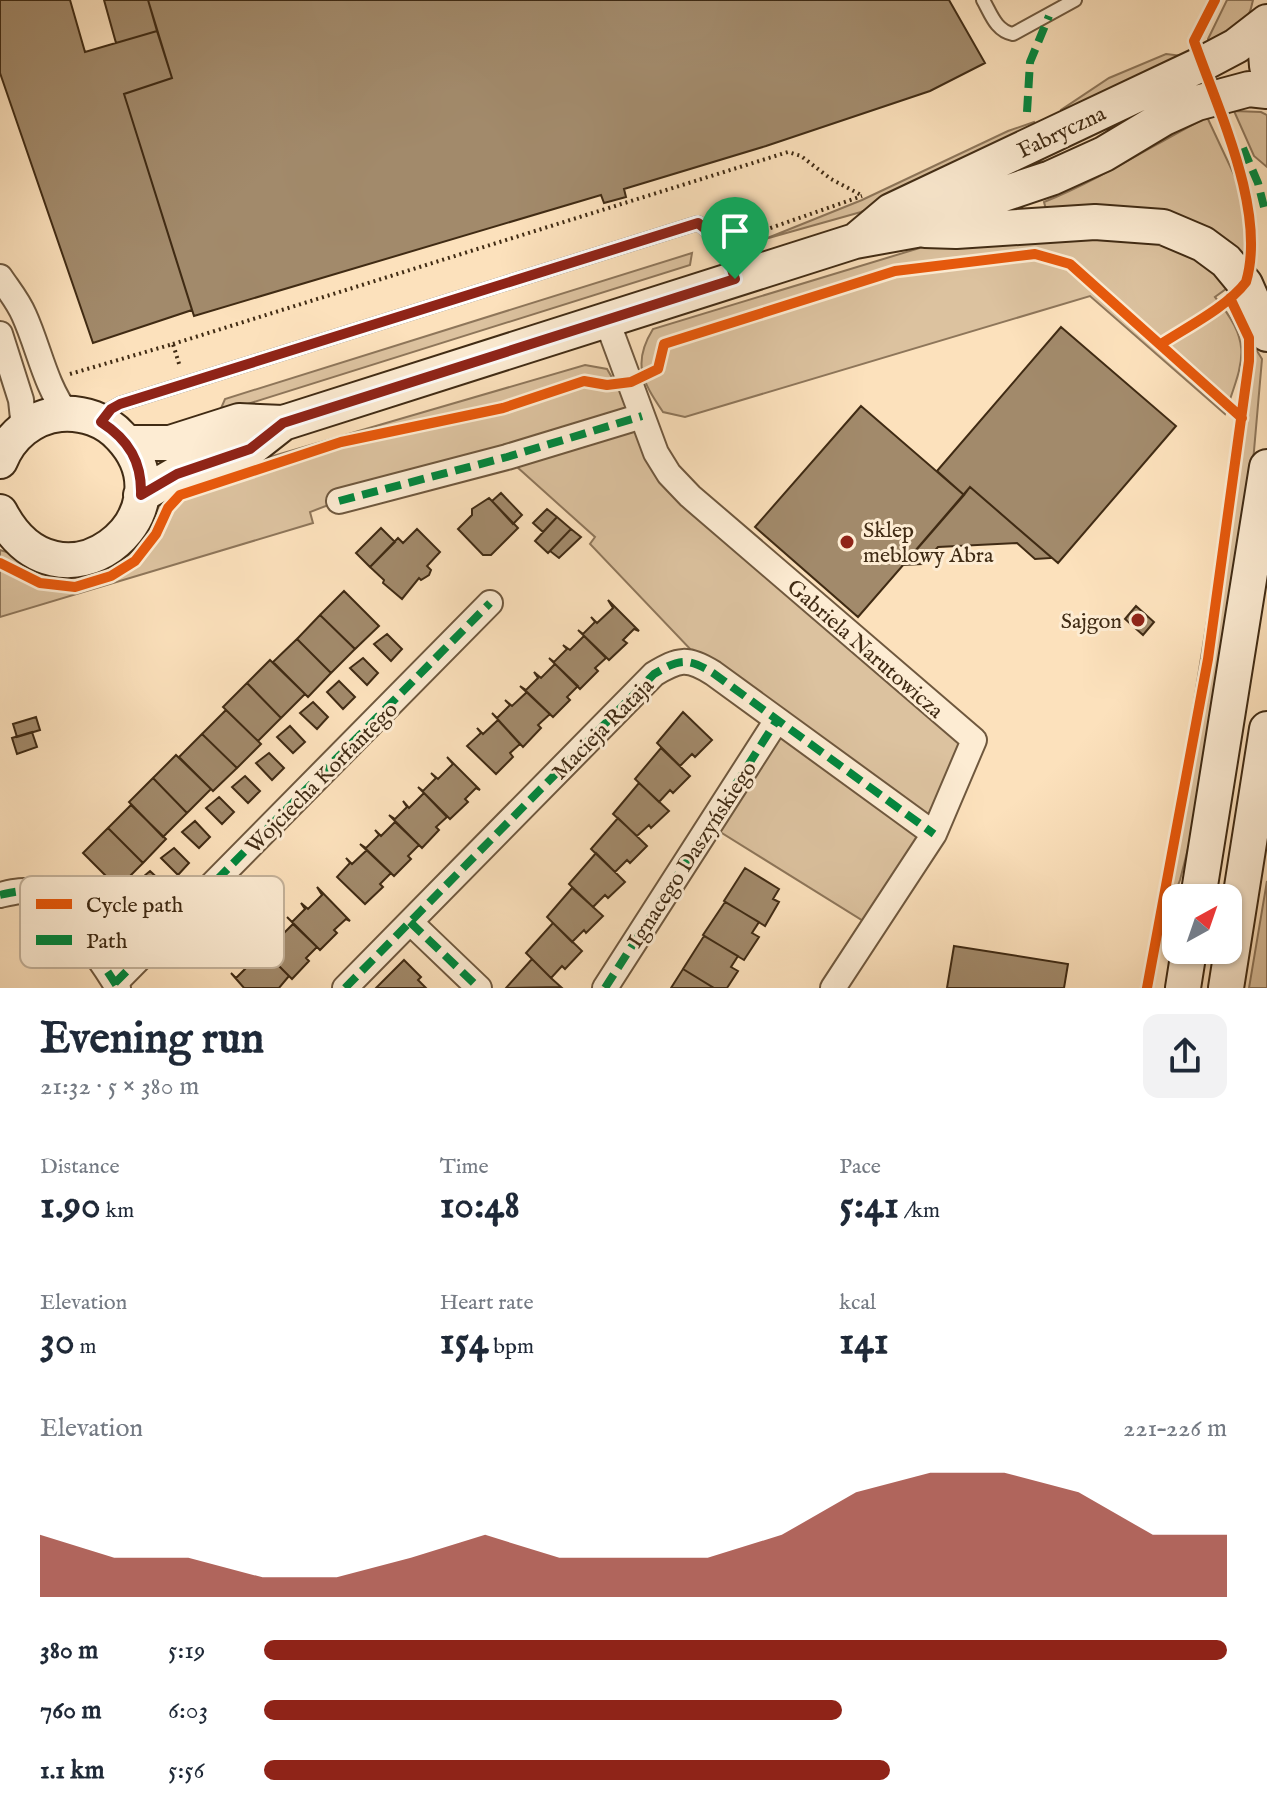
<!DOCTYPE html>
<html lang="en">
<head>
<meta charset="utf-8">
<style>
	:root { --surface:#fff; --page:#f2f2f3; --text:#1f2937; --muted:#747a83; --accent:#8f2418 }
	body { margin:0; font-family:"IM FELL English",serif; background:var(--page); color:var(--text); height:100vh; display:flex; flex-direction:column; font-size:30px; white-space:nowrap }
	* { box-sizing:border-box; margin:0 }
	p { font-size:26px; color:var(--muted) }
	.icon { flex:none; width:44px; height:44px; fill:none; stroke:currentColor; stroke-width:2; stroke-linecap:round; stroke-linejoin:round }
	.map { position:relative; height:988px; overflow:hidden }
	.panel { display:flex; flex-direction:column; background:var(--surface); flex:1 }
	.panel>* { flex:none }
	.needle { width:52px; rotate:40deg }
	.buttons { position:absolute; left:1162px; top:884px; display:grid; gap:16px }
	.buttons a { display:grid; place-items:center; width:80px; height:80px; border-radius:16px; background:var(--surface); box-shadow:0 2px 6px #0004; font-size:40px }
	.pin { position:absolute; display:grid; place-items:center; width:68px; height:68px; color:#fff; margin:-82px -34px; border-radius:50% 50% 50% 0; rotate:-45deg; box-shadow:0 0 8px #0007 }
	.pin .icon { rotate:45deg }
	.round { display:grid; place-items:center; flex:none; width:84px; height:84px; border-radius:16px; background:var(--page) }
	.head { display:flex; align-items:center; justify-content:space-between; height:136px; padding:0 40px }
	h1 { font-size:44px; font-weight:800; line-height:60px }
	.metrics { display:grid; grid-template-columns:repeat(3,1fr); gap:12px; height:136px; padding:8px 40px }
	.metrics div { display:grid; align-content:center }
	.metrics b { font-size:40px; font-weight:800 }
	.metrics small { font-size:22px; font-weight:400 }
	.metrics p { font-size:22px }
	.chart { height:224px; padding:16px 40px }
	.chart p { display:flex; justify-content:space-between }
	.chart svg { width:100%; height:144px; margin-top:8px; fill:var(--accent); opacity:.7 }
	ul { padding:0 40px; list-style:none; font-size:26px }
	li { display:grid; grid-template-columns:128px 96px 1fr; align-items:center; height:60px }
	li i { height:20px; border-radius:10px; background:var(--accent) }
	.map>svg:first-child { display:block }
</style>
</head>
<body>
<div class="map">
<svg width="1267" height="988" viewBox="0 0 1267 988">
	<rect width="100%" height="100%" fill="#fce1bc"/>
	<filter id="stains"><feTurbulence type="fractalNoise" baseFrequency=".0025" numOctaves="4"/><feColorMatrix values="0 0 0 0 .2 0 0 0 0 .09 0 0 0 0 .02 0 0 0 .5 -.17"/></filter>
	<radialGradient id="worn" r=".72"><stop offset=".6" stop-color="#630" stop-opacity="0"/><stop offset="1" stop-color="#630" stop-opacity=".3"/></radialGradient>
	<path fill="#dcc29f" stroke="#8e765a" stroke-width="2" d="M1227 0H1253C1247 31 1233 36 1209 53L1208 39Z
		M1166 54 1183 56 1064 118 1061 110 1109 78Z
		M1234 111 1261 112 1267 115V167L1254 156Z
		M1207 117 1252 213 1246 268 1202 231 1047 213 1044 202C1101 179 1153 145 1207 117Z
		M1034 122 1037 131 861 212 765 239 862 200 1008 131Z
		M1079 234 1181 244 1230 286 1215 297C1254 345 1243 360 1225 414L1090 296 685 417 663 412C642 381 632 363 653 329L936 243Z
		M692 253 690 265 219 413 225 399Z
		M1249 338 1262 359 1251 485 1191 837 1180 880 1154 949 1249 361Z
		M585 365 607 369 656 453 974 740 873 927 709 825 777 720 713 673 590 544 595 537 507 458 339 501 310 512 313 523 0 617V550L79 575 138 544 166 493 249 463Z
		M1267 881V988H1249Z"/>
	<path fill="#a28a6b" stroke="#402b14" stroke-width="2" d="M0 0H70L85 52 157 31 172 78 124 94 192 310 93 343 0 73Z
		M104 0H148L157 31 116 43Z
		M148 0H949L985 63 930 91 766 146 624 189 626 197 604 203 601 195 194 316 124 94 172 78Z
		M1061 327 1176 426 1058 563 970 487 964 495 937 471Z
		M861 406 964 495 858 617 755 527Z
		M970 487 1052 558 1035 559 1017 543 938 547 923 564 903 565Z
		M501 493 522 515 513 524 492 501Z
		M489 498 518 528 491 555H483L458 529 472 515V509Z
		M547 509 557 517 543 532 533 523Z
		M557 517 571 529 548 553 535 541Z
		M381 528 395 542 370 567 356 553Z
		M417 529 440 552 427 566 431 570 429 575 421 580 419 578 402 599 383 583 384 580 370 567 398 538 403 543Z
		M571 529 581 537 559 558 550 551Z
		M344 591 379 626 355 649 320 615Z
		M608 600 639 631 634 629 623 640 627 643 609 660 578 630 583 634 595 622 591 617 597 623 613 608Z
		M1136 606 1154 622 1143 635 1125 619Z
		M320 615 355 649 331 673 297 639Z
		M387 634 402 649 391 661 374 644Z
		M584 636 606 658 595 668 598 671 580 689 549 658 554 662 567 649 563 645 570 650Z
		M297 639 331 673 308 697 273 662Z
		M363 658 378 673 367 685 350 668Z
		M270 660 305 694 281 718 247 683Z
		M555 664 578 686 567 697 570 700 553 717 520 686 526 690 538 678 534 672 541 678Z
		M339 681 355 697 343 709 327 692Z
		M247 683 281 718 258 741 223 707Z
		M527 692 550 714 538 725 541 728 523 747 492 713 497 718 510 705 505 700 512 706Z
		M313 702 328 717 317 729 300 713Z
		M226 710 261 744 237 768 202 734Z
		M683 712 712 740 695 757 692 754 680 766 657 743Z
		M36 717 40 730 17 737 13 724Z
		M498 720 520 744 510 753 513 757 496 774 467 746 481 733 477 728 483 734Z
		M290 726 305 742 293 753 277 737Z
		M32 732 37 747 17 754 12 738Z
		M202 734 237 768 213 791 179 757Z
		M661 748 690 776 673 793 670 790 659 802 635 779Z
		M269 753 284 768 272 780 256 763Z
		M176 755 211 789 187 813 153 778Z
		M447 757 480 790 476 788 465 799 468 802 450 819 418 787 423 791 436 778 431 773 438 779 453 764Z
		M245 776 260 791 248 803 232 787Z
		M153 778 187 813 163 837 129 802Z
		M639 783 669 811 651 828 649 825 637 836 613 814Z
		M424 793 447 817 436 827 439 830 422 848 389 815 395 819 407 807 403 801 409 808Z
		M219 797 234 812 222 824 206 808Z
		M131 805 166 839 143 863 108 828Z
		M618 818 647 846 630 863 627 860 615 872 591 849Z
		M195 821 210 837 199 848 182 832Z
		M395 822 419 845 408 856 411 859 394 876 360 844 366 848 379 835 375 830 381 836Z
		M108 828 143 863 118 888 83 853Z
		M174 848 189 863 178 875 161 858Z
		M367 850 391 873 380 884 383 887 365 904 337 877 350 863 346 858 352 864Z
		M596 853 625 882 608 898 605 895 593 907 569 884Z
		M745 868 779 889 773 899 779 902 765 926 724 901Z
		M150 871 166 886 154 898 137 882Z
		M317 887 350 921 346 919 334 930 337 933 320 950 287 917 292 922 305 909 301 903 308 909 322 895Z
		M572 888 603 916 586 933 584 930 572 942 547 917Z
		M725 902 759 922 752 933 759 937 744 960 703 935Z
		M553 923 582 951 565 969 562 966 551 978 526 953Z
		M293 924 317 947 306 958 309 961 292 979 259 946 264 950 277 937 272 932 279 938Z
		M704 936 738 956 731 967 738 971 727 988H714L683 969Z
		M954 946 1068 964 1064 988H947Z
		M265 952 289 976 279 988H244L231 973 236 978 248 966 244 960 251 966Z
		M532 959 551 978 561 987 506 988Z
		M404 960 421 977 418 980 426 988H376Z
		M683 969 714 988H671Z"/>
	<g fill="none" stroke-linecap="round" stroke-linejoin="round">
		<g stroke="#6f583e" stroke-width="16">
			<path id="lane" d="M983 0C991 14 996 31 1013 34L1075 0
				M102 421 111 409 120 404 698 223 724 244 734 276"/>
		</g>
		<g stroke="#6f583e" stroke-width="28">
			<path id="street" d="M0 277C8 289 18 301 24 315 39 348 45 385 67 414
				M607 321 656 453 669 474 690 496 974 740 934 834 833 988
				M0 334 21 400 24 428
				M339 501 507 457 642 416
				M0 895C13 892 24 889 37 893 60 900 105 966 118 988
				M410 922 479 988
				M115 983 490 603
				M345 988 654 674C679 659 687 657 713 673L934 834
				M605 988 777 720"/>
		</g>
		<g stroke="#402b14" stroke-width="38">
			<path id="secondary" d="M1267 26 1265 40 1267 66
				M925 230 956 231 1095 222 1163 227 1203 244 1226 261 1245 284 1267 334
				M859 238 891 211 1202 64 1236 46 1267 22
				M127 443H170L239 421 283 423 855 241 916 230 953 211 1051 178 1104 154 1164 118 1197 103 1249 89 1267 91
				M0 461C10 436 32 417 60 414 83 412 106 420 121 437 195 516 58 624 0 512
				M141 495 177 474 250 449 283 423
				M1198 898 1267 467
				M1183 988 1189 950
				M1226 988 1267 729"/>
		</g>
		<path stroke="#402b14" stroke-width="4" stroke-dasharray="2 4" stroke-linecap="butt" d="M742 238 862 196
			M173 344 788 152 801 156 831 179 863 196
			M70 374 173 344 180 367"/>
		<use href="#lane" stroke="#fdecd3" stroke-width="12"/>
		<use href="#street" stroke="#fdecd3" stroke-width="24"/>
		<use href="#secondary" stroke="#fdecd3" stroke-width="34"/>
		<path stroke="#00873e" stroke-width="8" stroke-dasharray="16 8" stroke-linecap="butt" d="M1027 112 1030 62 1049 16
			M1243 148 1258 183 1264 207
			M339 501 507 457 642 416
			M0 895C13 892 24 889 37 893 60 900 105 966 118 988
			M410 922 479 988
			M115 983 490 603
			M345 988 654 674C679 659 687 657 713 673L934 834
			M605 988 777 720"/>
		<g stroke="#fdecd3" stroke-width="15">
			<path id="cycleway" d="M1161 344C1187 327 1227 307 1246 282 1267 211 1218 110 1194 41L1215 0
				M0 563 40 583 75 587 111 576 135 561 156 534 168 508 180 495 341 442 503 408 584 381 607 385 631 382 658 369 664 344 895 271 1035 254 1070 264 1242 418
				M1147 988 1208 659 1249 361V338L1230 298"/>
		</g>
		<use href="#cycleway" stroke="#e8590c" stroke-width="10"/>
	</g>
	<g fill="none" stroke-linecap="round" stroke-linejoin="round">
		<g stroke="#fff" stroke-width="16">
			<path id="route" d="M698 223 724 244 735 279 283 423 250 449 177 474 141 495C142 462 129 440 101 422L111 409 120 404Z"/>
		</g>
		<use href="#route" stroke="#8f2418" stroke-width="10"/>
	</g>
	<g fill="#8f2418" stroke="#fdecd3" stroke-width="3">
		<circle cx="847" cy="542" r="8"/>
		<circle cx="1138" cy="620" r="8"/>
	</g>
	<g text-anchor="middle" stroke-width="6" stroke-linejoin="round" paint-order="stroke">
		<g font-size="22" fill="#402b14" stroke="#fdecd3">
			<text transform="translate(1061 131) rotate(-25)" y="8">Fabryczna</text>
			<text transform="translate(866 648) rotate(41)" y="8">Gabriela Narutowicza</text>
			<text transform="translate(602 728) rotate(-45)" y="8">Macieja Rataja</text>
			<text transform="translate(321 777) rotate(-45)" y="8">Wojciecha Korfantego</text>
			<text transform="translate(691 854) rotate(-57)" y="8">Ignacego Daszyńskiego</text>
		</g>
		<g font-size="22" fill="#402b14" stroke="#fdecd3" text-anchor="start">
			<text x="863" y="537">Sklep<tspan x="863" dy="25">meblowy Abra</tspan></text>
			<text x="1122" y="628" text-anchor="end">Sajgon</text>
		</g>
	</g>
	<rect x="20" y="876" width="264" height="92" rx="12" fill="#fdecd3" stroke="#c4b29a" stroke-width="2"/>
	<rect x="36" y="899" width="36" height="10" fill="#e8590c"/>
	<rect x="36" y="935" width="36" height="10" fill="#00873e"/>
	<g font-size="22" fill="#402b14">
		<text x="86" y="912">Cycle path</text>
		<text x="86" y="948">Path</text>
	</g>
	<rect width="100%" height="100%" filter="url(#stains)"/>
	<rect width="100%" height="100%" fill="url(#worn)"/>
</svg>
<div class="buttons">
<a><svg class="needle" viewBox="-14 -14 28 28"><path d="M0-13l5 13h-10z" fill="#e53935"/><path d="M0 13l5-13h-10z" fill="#747a83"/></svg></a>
</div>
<div class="pin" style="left:735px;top:279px;background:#1e9e55"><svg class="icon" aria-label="arrive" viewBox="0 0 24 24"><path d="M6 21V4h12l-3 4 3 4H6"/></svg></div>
</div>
<section class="panel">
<div class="head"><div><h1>Evening run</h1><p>21:32 · 5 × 380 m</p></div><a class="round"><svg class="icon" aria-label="share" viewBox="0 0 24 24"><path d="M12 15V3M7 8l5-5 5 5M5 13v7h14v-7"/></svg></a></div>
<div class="metrics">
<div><p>Distance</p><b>1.90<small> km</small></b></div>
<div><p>Time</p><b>10:48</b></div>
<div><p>Pace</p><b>5:41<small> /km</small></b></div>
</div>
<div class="metrics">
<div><p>Elevation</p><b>30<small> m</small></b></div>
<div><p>Heart rate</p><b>154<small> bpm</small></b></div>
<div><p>kcal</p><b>141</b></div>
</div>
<div class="chart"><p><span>Elevation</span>221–226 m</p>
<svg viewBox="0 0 160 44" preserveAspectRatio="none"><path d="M0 44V25L10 32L20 32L30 38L40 38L50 32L60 25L70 32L80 32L90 32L100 25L110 12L120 6L130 6L140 12L150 25L160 25V44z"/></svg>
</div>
<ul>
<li><b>380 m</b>5:19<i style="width:100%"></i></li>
<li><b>760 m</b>6:03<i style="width:60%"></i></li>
<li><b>1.1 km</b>5:56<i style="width:65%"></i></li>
</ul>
</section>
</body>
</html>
